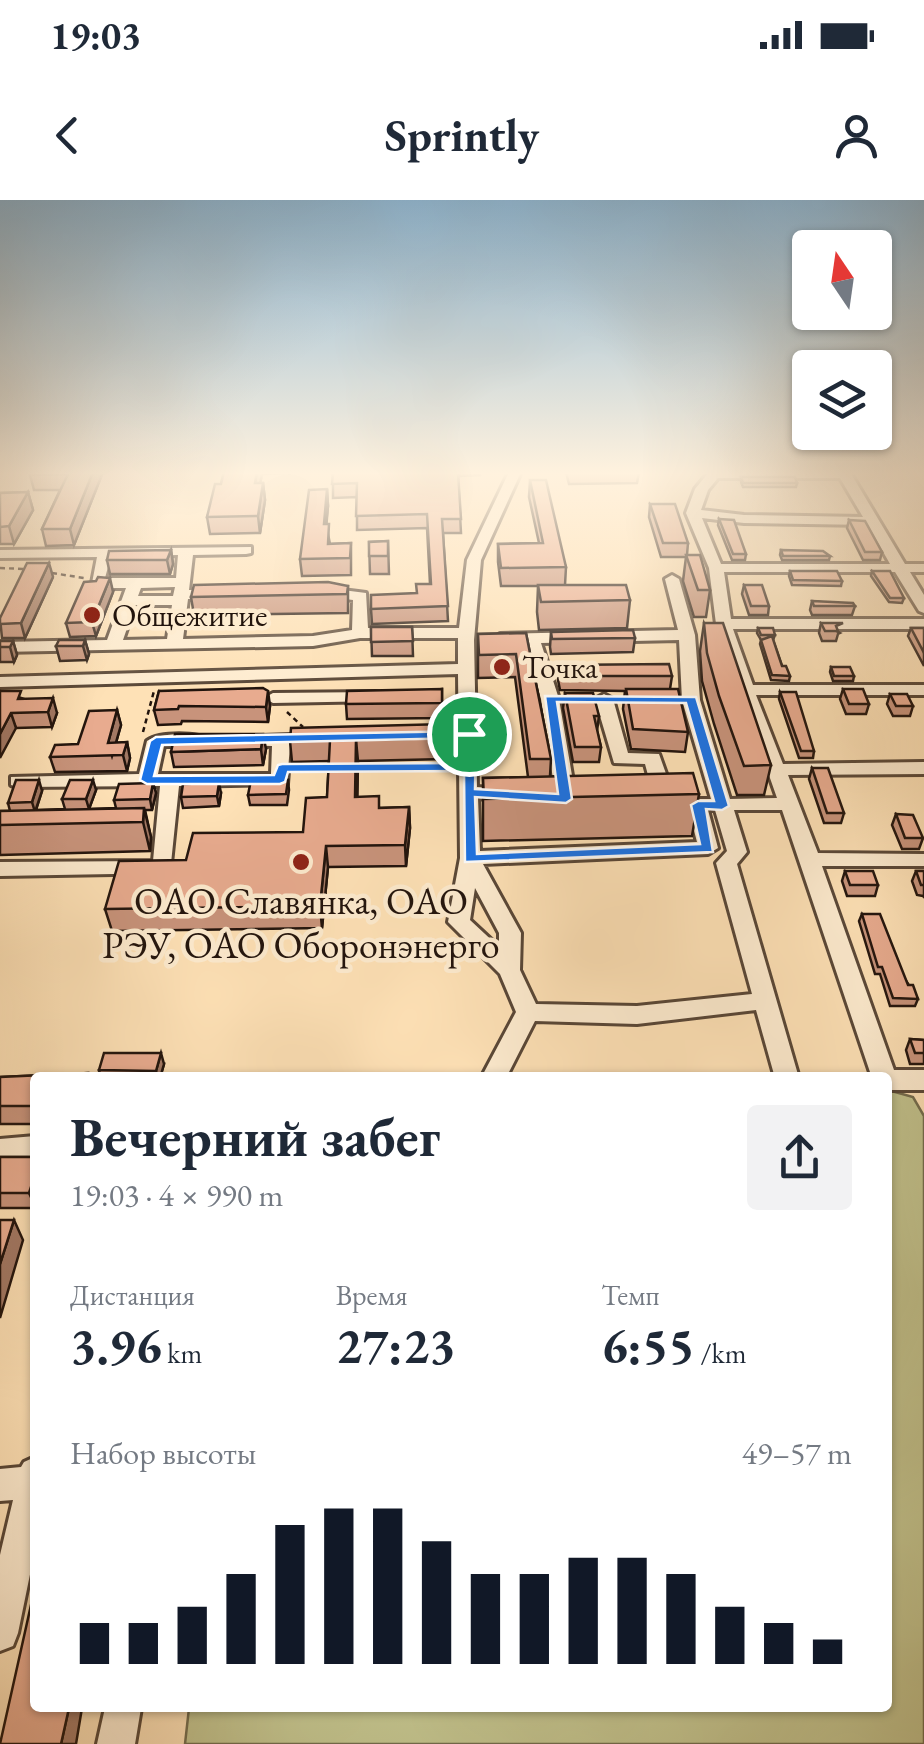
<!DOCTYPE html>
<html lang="ru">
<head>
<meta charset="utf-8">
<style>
	:root { --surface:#fff; --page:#f2f2f3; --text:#1f2937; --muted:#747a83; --accent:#111827 }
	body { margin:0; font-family:"EB Garamond",serif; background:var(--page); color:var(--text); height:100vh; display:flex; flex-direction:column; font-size:38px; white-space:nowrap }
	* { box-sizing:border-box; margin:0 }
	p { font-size:32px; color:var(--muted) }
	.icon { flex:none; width:55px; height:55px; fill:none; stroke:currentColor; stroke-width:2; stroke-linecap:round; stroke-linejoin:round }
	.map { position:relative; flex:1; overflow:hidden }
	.panel { position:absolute; left:30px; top:872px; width:862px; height:640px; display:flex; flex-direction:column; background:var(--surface); border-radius:10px; box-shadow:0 2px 8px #0004 }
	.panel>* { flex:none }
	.needle { width:65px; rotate:347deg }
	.buttons { position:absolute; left:792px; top:30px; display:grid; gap:20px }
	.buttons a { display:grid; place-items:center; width:100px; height:100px; border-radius:10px; background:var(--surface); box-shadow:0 2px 8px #0004; font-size:50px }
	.pin { position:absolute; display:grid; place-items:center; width:85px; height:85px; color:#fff; margin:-42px; border:5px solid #fff; border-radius:50%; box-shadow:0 2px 10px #0007 }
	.round { display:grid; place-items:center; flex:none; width:105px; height:105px; border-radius:10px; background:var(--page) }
	.summary { display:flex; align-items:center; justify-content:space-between; height:170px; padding:0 40px }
	h1 { font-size:55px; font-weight:700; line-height:75px }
	.stats { display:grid; grid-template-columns:repeat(3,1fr); gap:15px; height:170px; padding:10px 40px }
	.stats div { display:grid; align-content:center }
	.stats b { font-size:50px; font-weight:700 }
	.stats small { font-size:28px; font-weight:400 }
	.stats p { font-size:28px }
	.chart { height:280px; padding:20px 40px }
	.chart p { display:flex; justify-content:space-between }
	.chart svg { width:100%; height:180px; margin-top:10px; stroke:var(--accent); stroke-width:6 }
	.status { display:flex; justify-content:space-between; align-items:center; height:70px; padding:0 50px; background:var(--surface); direction:ltr }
	.status svg { height:28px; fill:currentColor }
	header { display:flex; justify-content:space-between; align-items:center; height:130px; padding:0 40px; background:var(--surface); font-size:45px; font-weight:700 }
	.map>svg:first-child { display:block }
</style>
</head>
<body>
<div class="status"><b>19:03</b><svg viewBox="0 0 49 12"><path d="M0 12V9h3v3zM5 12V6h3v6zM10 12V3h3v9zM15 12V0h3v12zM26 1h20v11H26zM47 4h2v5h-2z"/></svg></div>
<header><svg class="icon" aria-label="back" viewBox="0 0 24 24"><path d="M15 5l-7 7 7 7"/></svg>Sprintly<svg class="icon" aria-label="person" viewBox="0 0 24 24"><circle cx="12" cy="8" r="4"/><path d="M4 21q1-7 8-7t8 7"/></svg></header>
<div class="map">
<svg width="924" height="1544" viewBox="0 0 924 1544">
	<rect width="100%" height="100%" fill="#fee1b6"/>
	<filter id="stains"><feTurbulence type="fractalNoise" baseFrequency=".002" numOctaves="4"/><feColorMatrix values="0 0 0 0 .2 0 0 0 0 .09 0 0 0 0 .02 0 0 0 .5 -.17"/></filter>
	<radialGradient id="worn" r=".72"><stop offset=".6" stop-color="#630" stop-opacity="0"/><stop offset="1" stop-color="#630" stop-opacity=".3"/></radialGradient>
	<path fill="#c1c28d" stroke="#726b4d" stroke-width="2.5" d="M888 890 913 897 924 916V1544H185L189 1508H888Z"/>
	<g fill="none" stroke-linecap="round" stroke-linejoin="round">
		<g stroke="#594737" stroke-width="6">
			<path id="minor" d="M509 272H521L481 360 474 440 477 587 509 589 519 595 509 601 478 598 480 651 697 642 689 611H666L656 605 645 564 614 563 595 499 604 494 613 499 628 553 659 554 675 599H711L682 500 679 440 541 443 559 499 576 599 566 605 556 599 541 499 525 443 500 444 492 439 500 434 678 430 665 379 672 375 679 379 695 435 700 500 730 599 777 598 716 424 709 368 686 313 695 289 709 272H850L905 364H924V372H910L924 395V413L919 411 895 372H724L731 419H924V429H733L753 485H924V495H756L783 564 924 562V574L788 575 818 653 924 654V666H822L894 870H924V890H888V878H872L782 610H734L747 652 737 664 799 878H775L756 810 637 824 535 821 506 878H481L516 812 500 774 448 722 460 658 458 474 0 487V477L458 464V438H360L313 446 0 452V442L107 440 126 388H104L92 383 97 357 0 358V350L251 347V353L246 354 193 355 189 390 222 389 230 394 222 399H188L183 439 313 436 352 430 353 400 314 395 311 392 319 387 366 393 368 428H459L467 360ZM718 278H840L863 317 744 315 701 310 708 290ZM702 318 744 323 868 325 890 364H721ZM178 355 176 378H105L111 356ZM175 387 173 396H138L141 388ZM135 405H172L167 439 123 440ZM708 610H715L727 651 716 663 752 794 637 806 536 804 520 770 521 733 483 664 708 654 718 648ZM475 688 499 733V747L470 720Z
				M375 492 381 493V501L273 503 264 498 273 493Z
				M319 534 328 539 325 543 290 545 287 584 179 586 170 673 0 676V662L153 661 160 586 18 587 11 585V577L139 574 147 541C160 532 198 532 211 541L202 546H164L158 574H271L272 546 228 545V537Z
				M35 936V958L0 961V939Z
				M35 1257V1350L18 1433 13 1446 0 1451V1355L13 1300 0 1301V1269L21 1267 24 1262Z
				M105 1508H141L135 1544H97Z"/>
		</g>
		<path stroke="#22140d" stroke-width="2.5" stroke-dasharray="5 4" stroke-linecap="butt" d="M0 368 24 369
			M52 373 84 378
			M287 512 303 527
			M143 532 154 491
			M299 568H331
			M359 568 451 567"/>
		<use href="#minor" fill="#feecd0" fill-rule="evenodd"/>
	</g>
	<path fill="#c8937b" stroke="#22140d" stroke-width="2.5" d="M103 272 74 345 46 346 42 329 60 290H34L30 275Z
		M224 272H296L295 273 262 274 260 283H263L265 300 260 333 210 334 207 317 221 284Z
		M333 272H480V275L458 276 461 333H443L448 421 372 424 371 409 417 393 430 384 427 328 357 330V297L333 298Z
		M566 272H639L637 283 569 284Z
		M741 277 797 283 796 287H743L741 282Z
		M530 280 566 367 565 385 630 400 627 428 539 430 537 412 538 386H501L498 362V344L539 343 529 297Z
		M327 289 328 306 326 324 330 344 351 343V375L302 376 300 359Z
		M28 292 33 310 14 344H0V293Z
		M650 304 688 343 687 355 710 390 706 417H694L683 381 686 357H661L649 317Z
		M719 319 746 354 745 360H732L718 325Z
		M849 320 882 352 880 360H863L847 328Z
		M388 341 389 374H370L369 342Z
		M171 350 173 364 170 374H110L107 360Z
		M781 350 830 356 829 360H782L780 355Z
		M790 371 842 381 841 386 792 385 789 376Z
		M872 371 904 398 902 403 889 402 871 376Z
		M53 377 25 438H2L0 418Z
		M744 385 769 406 768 415H749L742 394Z
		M348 386V413L194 415 191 397Z
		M113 392 96 436 70 437 66 423Z
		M812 401 855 406 852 415H812L810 410Z
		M704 423 771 565 764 595H737L714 524 702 481 700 451Z
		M821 423 840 433 838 434 836 441H822L819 433Z
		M371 427H412L413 456H372Z
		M758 428 775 435 773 440 782 466 790 476 789 481 771 480 760 444 761 440 757 433Z
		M911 428H924V466L908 436Z
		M551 432 635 438 633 452 551 454 550 447Z
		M526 433 551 559 550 576 699 594 692 636 483 641V578L528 577 515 477 478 478V434Z
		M85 440 89 454 87 460 60 461 56 446Z
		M0 441H13L17 455 14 462H0Z
		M559 465 672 476 670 489 688 532 685 552 631 549 623 509 625 491 560 490 558 480Z
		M831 467 854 476 853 481H833L830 472Z
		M442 489V518L347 519 346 504Z
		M843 489 869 504 866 514H846L840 499Z
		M0 491 24 499 57 513 52 527 16 528Z
		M159 491 270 506 268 522 182 521 181 524 158 525 154 510Z
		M780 492 814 551 813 558H799L779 499Z
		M565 493 599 516 597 531 601 547 599 562H573L563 508Z
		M890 494 913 506 910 516H893L887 504Z
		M117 510 121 525 116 543 127 542 130 558 127 571 55 572 50 557 78 544Z
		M446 524 447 559 358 561 357 597 380 608 409 607 410 628 406 666 328 667 322 728 112 731 105 709 186 660 303 632 327 597 329 561 292 562 290 541Z
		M266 549 263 565 174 567 171 552Z
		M812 568 844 613 841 623H824L809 579Z
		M288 580 289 590 287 605H250L248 595Z
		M153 583 156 593 152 610H145L151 637 150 651 0 655V611H10L8 603 42 591 36 610 65 609 62 599 96 590 89 609 116 608 114 600Z
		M221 593 219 606 183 608 181 597Z
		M896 614 923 638 919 649H902L892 625Z
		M845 671 878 685 875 696H847L842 681Z
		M916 671H924V697L923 696 917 695 912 681Z
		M862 714 918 799 915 806H890L880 774H875L859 721Z
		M910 839 924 840V864H910L906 850Z
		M164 864 160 878H101L99 870Z
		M88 873 90 878H35V924H0V877Z
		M0 957H35V1008H0Z"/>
	<path fill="#a27864" stroke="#22140d" stroke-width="2.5" d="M93 272H103L74 345 70 329Z
		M257 272H261L262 274 257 300 255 283Z
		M263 283 265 300 260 333 258 316Z
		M327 289 328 306 325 341 324 324Z
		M28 292 33 310 14 344 9 326Z
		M171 350 173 364 170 374 167 360Z
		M49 363 53 377 25 438 21 423Z
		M110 378 113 392 96 436 92 422Z
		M85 440 89 454 87 460 83 446Z
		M13 441 17 455 14 462 10 447Z
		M268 491 270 506 268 522 266 507Z
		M53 498 57 513 52 527 48 512Z
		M117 510 121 525 112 556 108 543Z
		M11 513 16 528 0 558V534Z
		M263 534 266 549 263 565 261 549Z
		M356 540 358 561 357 618 355 597Z
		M127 542 130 558 127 571 123 555Z
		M39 580 42 591 35 612 32 602Z
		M93 580 96 590 89 609 86 599Z
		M153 583 156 593 152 610 150 599Z
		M219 583 221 593 219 606 217 596Z
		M409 607 410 628 406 666 405 645Z
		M144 608 151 637 150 651 143 622Z
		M326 646 328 667 322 728 320 706Z
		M161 853 164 864 160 878H158L156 871Z
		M35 975V1006L29 993Z
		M14 1020 23 1040 0 1118V1064Z
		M69 1508H82L76 1544H61Z"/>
	<path fill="#e8ab8f" stroke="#22140d" stroke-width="2.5" d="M31 272H93L70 329H42L68 274 30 275Z
		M224 272H257L255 283H263L258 316 207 317 215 284H221Z
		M333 272H458L461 319H442L448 406 371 409V395L417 393 416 384H431L427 314 356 316 357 283 332 284Z
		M741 277H795L797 283H743Z
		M530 280H546L566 367 501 368 498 344 543 343Z
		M327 289 324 324H329L328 344 351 343 350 358 300 359 309 290Z
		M28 292 9 326 0 327V293Z
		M650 304H675L688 343H663Z
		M719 319 734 320 746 354H733Z
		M849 320 865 321 882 352H865Z
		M388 341V356H369V342Z
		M171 350 167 360H107L109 351Z
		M781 350 823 351 830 356H783Z
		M686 355H700L710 390H698Z
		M27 363H49L21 423 0 424V418Z
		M790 371H837L842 381 793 380Z
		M872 371H890L904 398H890Z
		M98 377 110 378 92 422 66 423 84 382 96 381Z
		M328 382 348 386 347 394 191 397 194 385Z
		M538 385H626L630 400 541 402Z
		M744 385H762L769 406H751Z
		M812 401 853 403 855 406H814Z
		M704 423H723L771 565 744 566 719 496 707 453Z
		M821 423H843L836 426 838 431H825Z
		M371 427H412L413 441 371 442Z
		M758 428H773L775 435H761Z
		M911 428H924V453Z
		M633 430 635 438 552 439 551 432Z
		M526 433 551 559H530L516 454 479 455 478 434Z
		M772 436 782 466H786L790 476 772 475 761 440Z
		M59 440H85L83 446H56Z
		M0 441H13L10 447H0Z
		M669 464 672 476H561L559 465Z
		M831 467H850L854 476H834Z
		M263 488 268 491 266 507 179 506 178 509 154 510 159 491Z
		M442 489V503L346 504 347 491Z
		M626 489H678L688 532 633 529Z
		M843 489H863L869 504H849Z
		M0 491H21L18 499 53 498 48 512 11 513 0 534Z
		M780 492H796L814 551H801Z
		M565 493H593L599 516H594L601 547H575Z
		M890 494H907L913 506H896Z
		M117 510 108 543 127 542 123 555 50 557 55 545 78 544 89 511Z
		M446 524 447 538 356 540 355 597 379 596V608L409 607 405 645 326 646 320 706 105 709 119 661 186 660 193 633 303 632 306 598 327 597 330 540 290 541 291 528Z
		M175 534H263L261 549 171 552Z
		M812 568H828L844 613H827Z
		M693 573 699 594 484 599 483 578Z
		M16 580H39L32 602 8 603Z
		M70 580H93L86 599H62Z
		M251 580H288L286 594 248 595Z
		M153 583 150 599 114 600 119 584Z
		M219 583 217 596 181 597 183 584Z
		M144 608 143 622 0 625V611Z
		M896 614 913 615 923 638H905Z
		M845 671H873L878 685H850Z
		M916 671H924V685H921Z
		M862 714H880L908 785H913L918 799 893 798 882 767H878Z
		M910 839 924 840V853H915Z
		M104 853H161L156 871 99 870Z
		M88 873 86 878H35V906H0V877Z
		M0 957H35V975L29 993H0Z
		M0 1020H14L0 1064Z
		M35 1387V1508H69L61 1544H0Z"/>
	<linearGradient id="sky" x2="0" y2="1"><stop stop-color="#8db7d5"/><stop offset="0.56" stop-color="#fff2de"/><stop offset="1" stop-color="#fff2de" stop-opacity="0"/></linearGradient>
	<rect width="924" height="488" fill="url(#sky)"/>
	<path fill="#1a73e8" stroke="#fff" stroke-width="2.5" fill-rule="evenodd" d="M545 496 696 497 729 606 722 610 706 609 713 652 465 662 464 571 288 572 285 582 280 584H147L140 580 150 541 156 537 469 531 476 534 475 589 558 594ZM557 502 686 503 714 601H698L691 605 700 644 477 654 475 597 566 603 572 599ZM463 538 464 563 282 564 278 565 274 575 154 576 162 545Z"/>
	<g fill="#8f2418" stroke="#feecd0" stroke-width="4">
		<circle cx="92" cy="415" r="10"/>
		<circle cx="502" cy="467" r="10"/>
		<circle cx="301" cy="662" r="10"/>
	</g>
	<g text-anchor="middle" stroke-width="9" stroke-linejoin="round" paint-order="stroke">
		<g font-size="32" fill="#22140d" stroke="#feecd0" text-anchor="start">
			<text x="112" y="426">Общежитие</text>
			<text x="522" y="478">Точка</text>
		</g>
		<g font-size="38" fill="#22140d" stroke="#feecd0">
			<text x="301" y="714">ОАО Славянка, ОАО<tspan x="301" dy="44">РЭУ, ОАО Оборонэнерго</tspan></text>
		</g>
	</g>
	<rect width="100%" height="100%" filter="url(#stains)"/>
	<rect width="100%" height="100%" fill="url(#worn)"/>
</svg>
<div class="buttons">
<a><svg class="needle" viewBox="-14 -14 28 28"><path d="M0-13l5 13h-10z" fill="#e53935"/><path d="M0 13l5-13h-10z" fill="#747a83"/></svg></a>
<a><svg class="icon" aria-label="layers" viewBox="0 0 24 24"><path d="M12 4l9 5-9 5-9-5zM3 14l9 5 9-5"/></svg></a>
</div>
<div class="pin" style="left:469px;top:534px;background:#1e9e55"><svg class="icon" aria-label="arrive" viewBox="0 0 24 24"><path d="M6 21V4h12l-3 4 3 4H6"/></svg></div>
<section class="panel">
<div class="summary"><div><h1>Вечерний забег</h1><p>19:03 · 4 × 990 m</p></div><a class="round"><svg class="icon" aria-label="share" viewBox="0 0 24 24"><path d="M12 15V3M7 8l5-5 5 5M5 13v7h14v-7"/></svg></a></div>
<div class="stats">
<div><p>Дистанция</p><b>3.96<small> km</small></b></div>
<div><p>Время</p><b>27:23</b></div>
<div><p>Темп</p><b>6:55<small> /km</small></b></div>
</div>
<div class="chart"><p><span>Набор высоты</span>49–57 m</p>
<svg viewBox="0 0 160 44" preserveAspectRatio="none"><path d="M5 44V34M15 44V34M25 44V30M35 44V22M45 44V10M55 44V6M65 44V6M75 44V14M85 44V22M95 44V22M105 44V18M115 44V18M125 44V22M135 44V30M145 44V34M155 44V38"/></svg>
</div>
</section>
</div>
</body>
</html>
